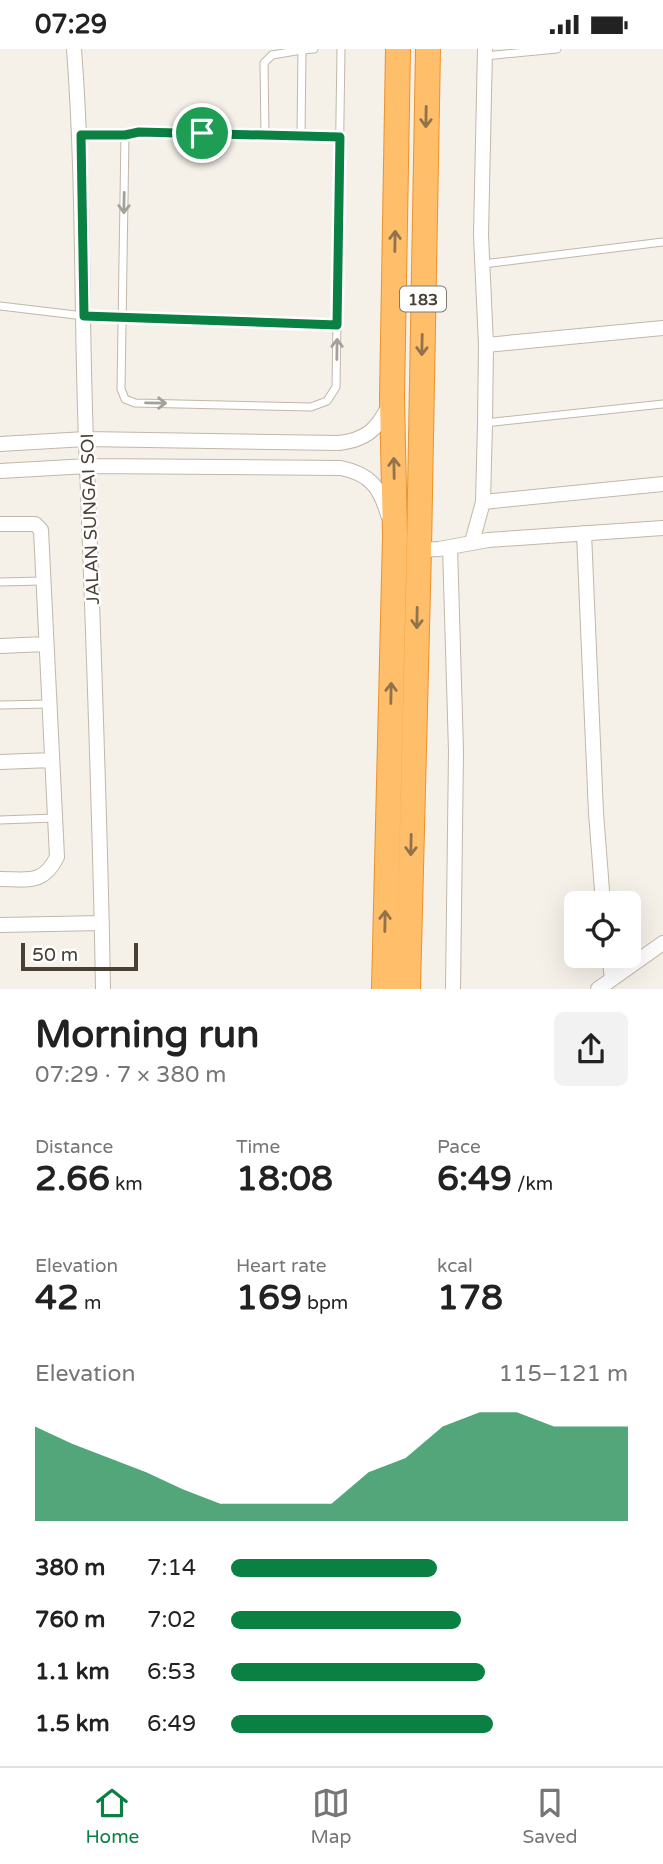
<!DOCTYPE html>
<html lang="en">
<head>
<meta charset="utf-8">
<style>
	:root { --surface:#fff; --page:#f2f2f2; --text:#222; --muted:#767676; --line:#e0e0e0; --accent:#0b8043 }
	body { margin:0; font-family:"Varela Round",sans-serif; background:var(--page); color:var(--text); height:100vh; display:flex; flex-direction:column; font-size:26px; white-space:nowrap }
	* { box-sizing:border-box; margin:0 }
	p { font-size:23px; color:var(--muted) }
	.icon { flex:none; width:38px; height:38px; fill:none; stroke:currentColor; stroke-width:2; stroke-linecap:round; stroke-linejoin:round }
	.map { position:relative; height:940px; overflow:hidden }
	.panel { display:flex; flex-direction:column; background:var(--surface); flex:1 }
	.panel>* { flex:none }
	.buttons { position:absolute; left:564px; top:842px; display:grid; gap:14px }
	.buttons a { display:grid; place-items:center; width:77px; height:77px; border-radius:10px; background:var(--surface); box-shadow:0 7px 28px #0002; font-size:35px }
	.scale { position:absolute; left:21px; bottom:18px; width:117px; box-sizing:border-box; padding-left:7px; border:4px solid #494035; border-top:0; font-size:19px; line-height:24px; white-space:nowrap; color:#494035; -webkit-text-stroke:5px #fff; paint-order:stroke }
	.pin { position:absolute; display:grid; place-items:center; width:60px; height:60px; color:#fff; margin:-30px; border:4px solid #fff; border-radius:50%; box-shadow:0 2px 7px #0007 }
	.round { display:grid; place-items:center; flex:none; width:74px; height:74px; border-radius:10px; background:var(--page) }
	.summary { display:flex; align-items:center; justify-content:space-between; height:119px; padding:0 35px }
	h1 { font-size:38px; font-weight:700; line-height:52px }
	.metrics { display:grid; grid-template-columns:repeat(3,1fr); gap:10px; height:119px; padding:7px 35px }
	.metrics div { display:grid; align-content:center }
	.metrics b { font-size:35px; font-weight:700 }
	.metrics small { font-size:19px; font-weight:400 }
	.metrics p { font-size:19px }
	.chart { height:196px; padding:14px 35px }
	.chart p { display:flex; justify-content:space-between }
	.chart svg { width:100%; height:126px; margin-top:7px; fill:var(--accent); opacity:.7 }
	ul { padding:0 35px; list-style:none; font-size:23px }
	li { display:grid; grid-template-columns:112px 84px 1fr; align-items:center; height:52px }
	li i { height:18px; border-radius:9px; background:var(--accent) }
	.status { display:flex; justify-content:space-between; align-items:center; height:49px; padding:0 35px; background:var(--surface); direction:ltr }
	.status svg { height:19px; fill:currentColor }
	.tab-bar { display:flex; justify-content:space-around; align-items:center; height:98px; border-top:2px solid var(--line); background:var(--surface); font-size:19px; color:var(--muted) }
	.tab-bar a { display:grid; justify-items:center; gap:4px }
	.tab-bar .on { color:var(--accent) }
	.map>svg:first-child { display:block }
</style>
</head>
<body>
<div class="status"><b>07:29</b><svg viewBox="0 0 49 12"><path d="M0 12V9h3v3zM5 12V6h3v6zM10 12V3h3v9zM15 12V0h3v12zM26 1h20v11H26zM47 4h2v5h-2z"/></svg></div>
<div class="map">
<svg width="663" height="940" viewBox="0 0 663 940">
	<rect width="100%" height="100%" fill="#f5f0e8"/>
	<g fill="none" stroke-linecap="round" stroke-linejoin="round">
		<g stroke="#c2b7a9" stroke-width="9">
			<path id="lane" d="M485 7 557 0
				M81 86H125L139 83 340 88
				M125 86 121 340 125 350 135 354 311 358 327 352 336 338 341 0
				M265 86 264 14 272 6 302 1
				M301 87 302 1 314 0
				M483 215 663 193
				M0 257 84 267 337 276
				M485 374 663 355
				M0 533 43 532
				M0 656 49 655
				M0 771 55 769"/>
		</g>
		<g stroke="#c2b7a9" stroke-width="16">
			<path id="street" d="M74 0C84 130 81 260 86 391 93 574 100 757 103 940
				M486 296 663 279
				M0 395 86 390 339 394C365 391 377 381 388 358
				M0 422 88 417 341 419C370 425 380 438 388 466
				M483 453 663 435
				M0 475H35L41 481 57 808C43 836 28 830 0 830
				M584 484 596 764 603 854
				M472 493 483 453 485 374 486 296 481 186 485 0
				M450 498 456 702 453 940
				M419 501 439 500 488 491 663 479
				M0 597 46 595
				M0 713 52 711
				M0 876 102 874
				M609 906 612 930
				M598 940 663 894"/>
		</g>
		<g stroke="#ec922b" stroke-width="26">
			<path id="highway" d="M384 940 395 487 392 349 398 0
				M408 940 419 501 428 0"/>
		</g>
		<use href="#lane" stroke="#fff" stroke-width="7"/>
		<use href="#street" stroke="#fff" stroke-width="14"/>
		<use href="#highway" stroke="#ffbe69" stroke-width="24"/>
	</g>
	<defs><path id="oneway-shaft" d="M-6 0H5M1.5-3L5.5 0L1.5 3" fill="none" stroke-width="1.6" stroke-linecap="round" stroke-linejoin="round" transform="scale(1.75)"/></defs>
	<g stroke="#92724a">
		<use href="#oneway-shaft" transform="translate(426 68) rotate(91)"/>
		<use href="#oneway-shaft" transform="translate(395 192) rotate(-89)"/>
		<use href="#oneway-shaft" transform="translate(422 296) rotate(91)"/>
		<use href="#oneway-shaft" transform="translate(394 419) rotate(-91)"/>
		<use href="#oneway-shaft" transform="translate(417 569) rotate(91)"/>
		<use href="#oneway-shaft" transform="translate(391 644) rotate(-89)"/>
		<use href="#oneway-shaft" transform="translate(411 796) rotate(91)"/>
		<use href="#oneway-shaft" transform="translate(385 872) rotate(-89)"/>
	</g>
	<g stroke="#a4a09a">
		<use href="#oneway-shaft" transform="translate(124 154) rotate(91)"/>
		<use href="#oneway-shaft" transform="translate(337 300) rotate(-89)"/>
		<use href="#oneway-shaft" transform="translate(156 354) rotate(1)"/>
	</g>
	<g fill="none" stroke-linecap="round" stroke-linejoin="round">
		<g stroke="#fff" stroke-width="14">
			<path id="route" d="M139 83 340 88 337 276 84 267 81 86H125Z"/>
		</g>
		<use href="#route" stroke="#0b8043" stroke-width="9"/>
	</g>
	<g text-anchor="middle" stroke-width="5" stroke-linejoin="round" paint-order="stroke">
		<rect fill="#fff" stroke="#807972" stroke-width="2" x="400" y="237.5" width="46" height="25" rx="5"/>
		<g font-size="16" font-weight="bold" fill="#494035">
			<text x="423" y="256">183</text>
		</g>
		<g font-size="18" fill="#494035" stroke="#fff">
			<text transform="translate(90 470) rotate(-92)" y="6">JALAN SUNGAI SOI</text>
		</g>
	</g>
</svg>
<div class="buttons">
<a><svg class="icon" aria-label="locate" viewBox="0 0 24 24"><circle cx="12" cy="12" r="6"/><path d="M12 2v4M12 18v4M2 12h4M18 12h4"/></svg></a>
</div>
<div class="scale">50 m</div>
<div class="pin" style="left:202px;top:84px;background:#1e9e55"><svg class="icon" aria-label="arrive" viewBox="0 0 24 24"><path d="M6 21V4h12l-3 4 3 4H6"/></svg></div>
</div>
<section class="panel">
<div class="summary"><div><h1>Morning run</h1><p>07:29 · 7 × 380 m</p></div><a class="round"><svg class="icon" aria-label="share" viewBox="0 0 24 24"><path d="M12 15V3M7 8l5-5 5 5M5 13v7h14v-7"/></svg></a></div>
<div class="metrics">
<div><p>Distance</p><b>2.66<small> km</small></b></div>
<div><p>Time</p><b>18:08</b></div>
<div><p>Pace</p><b>6:49<small> /km</small></b></div>
</div>
<div class="metrics">
<div><p>Elevation</p><b>42<small> m</small></b></div>
<div><p>Heart rate</p><b>169<small> bpm</small></b></div>
<div><p>kcal</p><b>178</b></div>
</div>
<div class="chart"><p><span>Elevation</span>115–121 m</p>
<svg viewBox="0 0 160 44" preserveAspectRatio="none"><path d="M0 44V11L10 17L20 22L30 27L40 33L50 38L60 38L70 38L80 38L90 27L100 22L110 11L120 6L130 6L140 11L150 11L160 11V44z"/></svg>
</div>
<ul>
<li><b>380 m</b>7:14<i style="width:52%"></i></li>
<li><b>760 m</b>7:02<i style="width:58%"></i></li>
<li><b>1.1 km</b>6:53<i style="width:64%"></i></li>
<li><b>1.5 km</b>6:49<i style="width:66%"></i></li>
</ul>
</section>
<nav class="tab-bar">
<a class="on"><svg class="icon" aria-label="home" viewBox="0 0 24 24"><path d="M3 11l9-7 9 7M6 9v11h12V9"/></svg>Home</a>
<a><svg class="icon" aria-label="map" viewBox="0 0 24 24"><path d="M3 6l6-2 6 2 6-2v14l-6 2-6-2-6 2zM9 4v14M15 6v14"/></svg>Map</a>
<a><svg class="icon" aria-label="saved" viewBox="0 0 24 24"><path d="M7 4h10v16l-5-4-5 4z"/></svg>Saved</a>
</nav>
</body>
</html>
